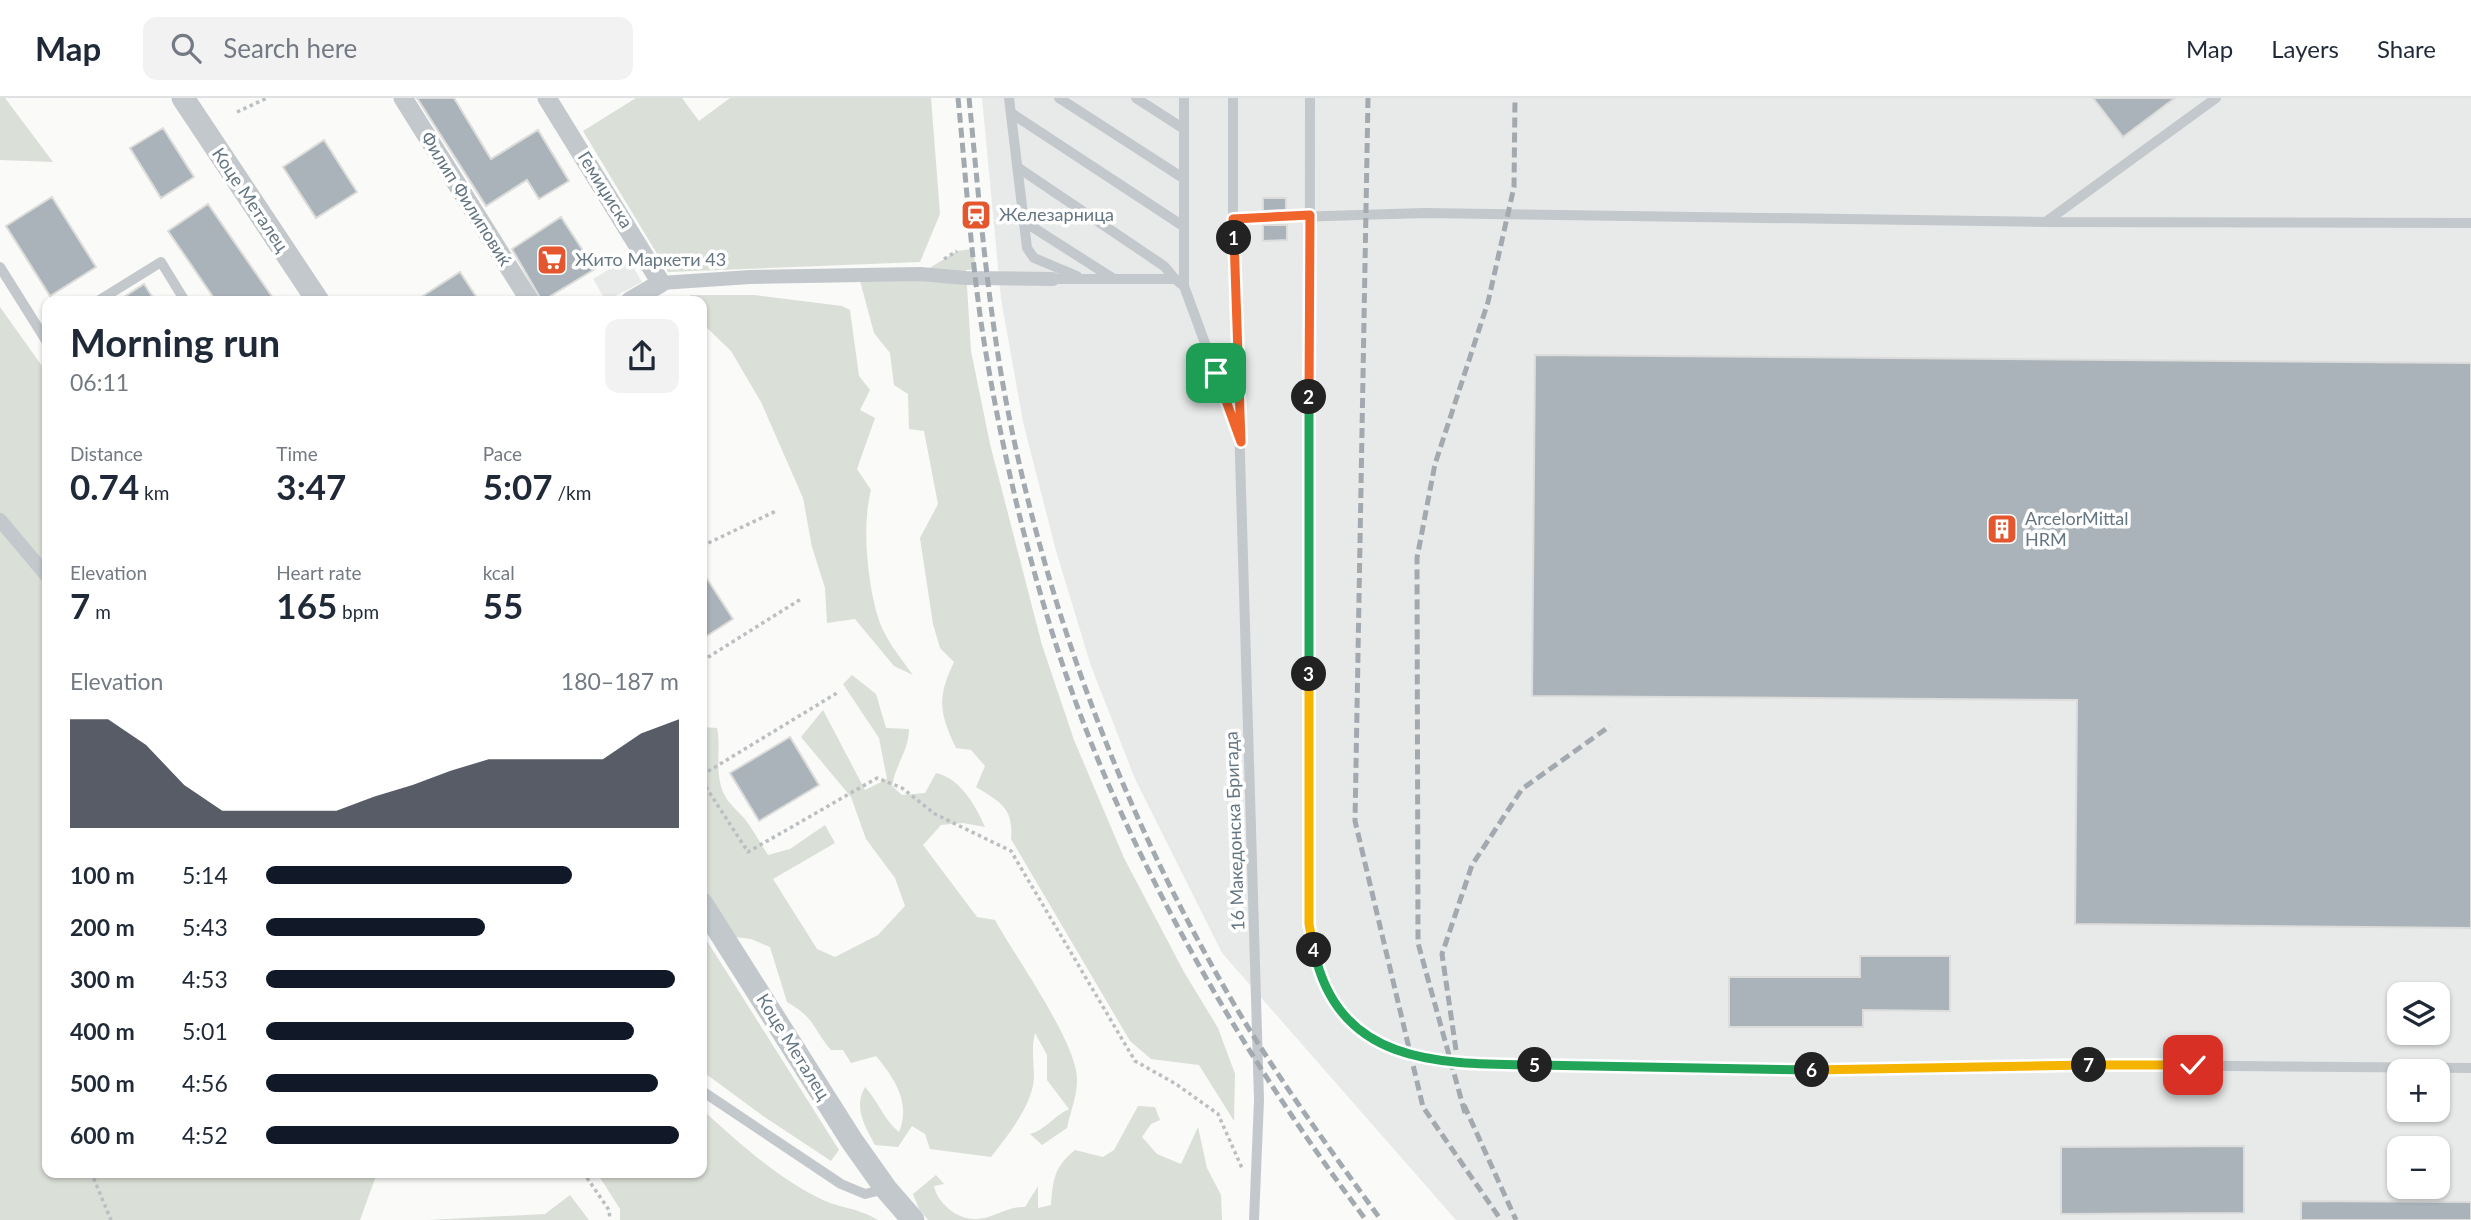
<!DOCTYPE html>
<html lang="en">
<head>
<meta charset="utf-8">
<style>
	:root { --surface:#fff; --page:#f2f2f3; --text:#1f2937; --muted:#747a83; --line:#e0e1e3; --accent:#111827 }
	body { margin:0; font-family:Lato,sans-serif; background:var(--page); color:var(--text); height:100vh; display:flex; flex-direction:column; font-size:26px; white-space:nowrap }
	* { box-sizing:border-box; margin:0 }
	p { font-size:23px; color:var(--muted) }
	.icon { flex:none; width:38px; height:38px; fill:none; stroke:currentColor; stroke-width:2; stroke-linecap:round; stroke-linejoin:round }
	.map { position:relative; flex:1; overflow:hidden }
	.drawer { position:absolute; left:42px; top:198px; width:665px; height:882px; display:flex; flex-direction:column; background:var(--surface); border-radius:14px; box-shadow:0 2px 5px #0004 }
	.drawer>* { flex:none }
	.fabs { position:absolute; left:2387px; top:884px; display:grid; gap:14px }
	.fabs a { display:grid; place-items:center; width:63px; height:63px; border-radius:14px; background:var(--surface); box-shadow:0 2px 5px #0004; font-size:35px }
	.pin { position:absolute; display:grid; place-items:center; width:60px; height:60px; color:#fff; margin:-30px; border-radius:14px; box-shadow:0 4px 10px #0006 }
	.km { position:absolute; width:35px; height:35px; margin:-18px; border-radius:50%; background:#222; color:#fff; font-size:19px; line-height:35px; text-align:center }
	.round { display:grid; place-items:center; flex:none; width:74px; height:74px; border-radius:14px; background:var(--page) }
	.overview { display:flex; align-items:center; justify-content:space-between; height:119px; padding:0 28px }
	h1 { font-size:38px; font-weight:700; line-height:52px }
	.stats { display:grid; grid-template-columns:repeat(3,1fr); gap:10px; height:119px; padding:7px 28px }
	.stats div { display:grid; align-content:center }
	.stats b { font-size:35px; font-weight:700 }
	.stats small { font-size:19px; font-weight:400 }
	.stats p { font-size:19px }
	.chart { height:196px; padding:14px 28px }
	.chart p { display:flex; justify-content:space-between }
	.chart svg { width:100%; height:126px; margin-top:7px; fill:var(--accent); opacity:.7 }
	ul { padding:0 28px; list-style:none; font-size:23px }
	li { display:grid; grid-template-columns:112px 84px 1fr; align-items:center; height:52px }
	li i { height:18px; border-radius:9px; background:var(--accent) }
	header { display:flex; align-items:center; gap:42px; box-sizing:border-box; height:98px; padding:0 35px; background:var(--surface); border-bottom:2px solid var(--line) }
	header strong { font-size:33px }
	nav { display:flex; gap:38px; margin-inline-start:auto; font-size:24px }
	.search { width:490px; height:63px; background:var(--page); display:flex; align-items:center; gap:18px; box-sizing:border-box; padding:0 24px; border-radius:14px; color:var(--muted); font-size:26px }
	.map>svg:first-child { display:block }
</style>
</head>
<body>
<header>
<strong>Map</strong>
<div class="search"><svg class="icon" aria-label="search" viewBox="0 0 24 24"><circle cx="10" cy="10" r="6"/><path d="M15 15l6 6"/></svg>Search here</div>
<nav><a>Map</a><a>Layers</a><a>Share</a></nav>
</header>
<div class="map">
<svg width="2471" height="1122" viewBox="0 0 2471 1122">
	<rect width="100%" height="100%" fill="#fafaf8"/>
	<path fill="#e8e9e9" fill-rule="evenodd" d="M982 0H2471V1122H1456L1222 855 1135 681 1091 568 1056 453 1023 324 1001 201ZM2399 896H2438V934H2399ZM2399 973H2438V1012H2399ZM2399 1050H2438V1088H2399Z
		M628 160 642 184 606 203 593 181Z"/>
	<path fill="#dadfd7" d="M0 0H5L53 64 0 62Z
		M636 0H682L699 23 730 0H931L940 116 920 164 668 174 583 33Z
		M973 151 976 171 966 172 971 253 990 346 1042 547 1074 642 1124 760 1184 874 1218 930 1235 976 1234 1023 1199 967 1151 961 1130 943 1011 741C1014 710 1000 704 976 689L985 668 971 652 956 650C939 615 937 599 954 564L940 550 933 526 920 440 938 406 924 333 909 331 908 296 894 287 890 255 874 235 859 179 920 176 957 153Z
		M690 197H754L842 208 850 212 859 278 870 292 860 312 875 320 857 371 871 392C862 426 867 481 877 516 883 539 900 559 913 577L894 568 855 521 827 525 825 490 812 449 803 400 761 304 731 253 702 225V203H690Z
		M0 209 47 275V1074L377 1075 360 1122H0Z
		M852 577 876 596 886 630 909 631C909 652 896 665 892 688L902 697 925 695 936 675C960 680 976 708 985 729L963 725 941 727 923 747 977 819 995 822C1014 857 1079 947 1077 983 1077 998 1070 1015 1067 1030L1042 1047 1030 1036C1044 1033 1055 1017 1069 1011L1047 982V957L1035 935C1031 951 1034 964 1034 980 1032 1008 1008 1037 991 1059L930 1051 925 1036 912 1028 898 1049 875 1047C865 1028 853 1010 865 989 878 1003 884 1022 899 1034 911 1005 895 981 876 958L851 965 843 952H831C811 928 816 921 787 904L770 849 751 841 735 839 702 790V629L717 630C721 648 716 666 720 684 723 701 733 708 744 720 753 731 760 745 768 757L790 751 825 727 835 745 773 781 817 851 835 859 878 837 905 808 895 780 866 741 851 699 801 639 823 612 865 692 887 681 879 640 843 586Z
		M702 835 839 1052 831 1063 763 1018 702 973Z
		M1138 1008 1155 1009 1160 1022 1151 1026 1142 1039 1157 1056 1181 1066 1198 1029 1207 1070 1221 1097 1222 1122H928L919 1111 913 1096 936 1077 944 1086 934 1088C937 1105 958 1122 976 1121 993 1121 1007 1108 1025 1109L1038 1088V1110L1051 1107C1053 1082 1054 1069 1075 1052L1103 1059 1114 1052Z
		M702 1011C735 1042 781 1083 823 1102 842 1111 856 1109 878 1122H620V1111L597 1075 702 1074Z
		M570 1097 589 1122H428L545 1116Z"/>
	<path fill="#aab3b9" stroke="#dcdcda" stroke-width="2" d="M417 0H454L491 61 538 32 569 83 539 101 527 82 486 108Z
		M2093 0H2175L2123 39Z
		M163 30 194 79 161 100 130 50Z
		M324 42 357 94 316 120 283 69Z
		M52 99 96 169 50 198 6 128Z
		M1263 100H1286V112L1263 113Z
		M208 106 275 203H216L168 133Z
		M561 119 595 171 542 203 512 151Z
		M1263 127H1287V142L1263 143Z
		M460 174 479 203H415Z
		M144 186 155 203H118Z
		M1535 257 2471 265V830L2075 826 2077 602 1532 598Z
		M702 473 733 521 702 541Z
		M790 639 819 687 759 723 730 675Z
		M1860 858H1950V913L1863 912V929H1729V879H1860Z
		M2244 1048V1115L2061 1116V1049Z
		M2301 1103 2471 1104V1122H2301Z"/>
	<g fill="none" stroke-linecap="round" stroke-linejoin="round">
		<path stroke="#bbbfc2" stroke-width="3.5" stroke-dasharray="3.5 3.5" stroke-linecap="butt" d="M237 14 267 0
			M944 161 957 153
			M702 448 776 413
			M702 563 801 501
			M702 677 837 595
			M702 683 748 754 877 680 902 690 935 716 1011 753 1135 963 1176 986 1218 1016 1242 1070
			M91 1074 111 1122
			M583 1074 609 1112 610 1122"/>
		<path stroke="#c3c8cc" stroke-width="10" d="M1009 0 1027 150 1034 160 1077 178
			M1059 0 1183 80
			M1136 0 1184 31
			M1233 0V121L1259 1002 1254 1122
			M1310 0 1309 826 1318 869 1342 916 1367 939 1425 961 1507 966 1817 972 2123 967 2471 970
			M1011 15 1183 128
			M1017 69 1164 168 1175 181
			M1233 121 1424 115 2046 124 2471 125
			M1023 123 1114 181
			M2047 123 2216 0
			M0 169 47 244
			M1053 181H1175L1184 188 1238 335
			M1184 188V0
			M98 203 161 164 185 203
			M702 993 841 1086 865 1096 885 1091"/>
		<path stroke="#c3c8cc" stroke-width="14" d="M661 185 750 179 920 176 966 180 1053 181
			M0 422 47 478"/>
		<path stroke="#c3c8cc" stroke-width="19" d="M403 0 530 203
			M547 0 661 185 630 203"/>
		<path stroke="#c3c8cc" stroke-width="23" d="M183 0 318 203
			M702 806 852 1043 886 1091 913 1122"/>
		<path stroke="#a2aab0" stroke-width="5" stroke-dasharray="10 5" stroke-linecap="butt" d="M958 0C967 89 972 179 988 267 1013 411 1054 565 1114 699 1181 849 1267 990 1366 1122
			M969 0C979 101 987 203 1006 303 1046 509 1120 708 1224 889 1271 971 1326 1046 1381 1122
			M1368 0 1355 723 1423 1009 1501 1122
			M1456 952 1442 856 1472 767 1522 691 1610 628
			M1464 1007 1516 1122
			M1465 1015 1418 845 1417 460 1435 366 1488 204 1514 89 1515 0"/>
	</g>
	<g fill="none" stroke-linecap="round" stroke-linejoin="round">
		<g stroke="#fff" stroke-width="14">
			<path id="split-1" d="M1216 275 1241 344 1234 140"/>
		</g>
		<g stroke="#fff" stroke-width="14">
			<path id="split-2" d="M1234 140 1233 121 1310 117 1309 299"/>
		</g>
		<g stroke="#fff" stroke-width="14">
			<path id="split-3" d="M1309 576V299"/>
		</g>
		<g stroke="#fff" stroke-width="14">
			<path id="split-4" d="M1309 576V826L1314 852"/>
		</g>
		<g stroke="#fff" stroke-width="14">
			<path id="split-5" d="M1314 852C1338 967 1439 966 1535 967"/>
		</g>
		<g stroke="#fff" stroke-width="14">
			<path id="split-6" d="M1535 967 1812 972"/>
		</g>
		<g stroke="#fff" stroke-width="14">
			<path id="split-7" d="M1812 972 2089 967"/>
		</g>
		<g stroke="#fff" stroke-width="14">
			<path id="split-8" d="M2089 967H2193"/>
		</g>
		<use href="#split-1" stroke="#f0652b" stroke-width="9"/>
		<use href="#split-2" stroke="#f0652b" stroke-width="9"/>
		<use href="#split-3" stroke="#22a559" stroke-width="9"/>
		<use href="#split-4" stroke="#f5b400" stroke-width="9"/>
		<use href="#split-5" stroke="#22a559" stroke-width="9"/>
		<use href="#split-6" stroke="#22a559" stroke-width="9"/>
		<use href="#split-7" stroke="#f5b400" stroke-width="9"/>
		<use href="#split-8" stroke="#f5b400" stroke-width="9"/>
	</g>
	<defs>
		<g id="station-square" transform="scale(1.575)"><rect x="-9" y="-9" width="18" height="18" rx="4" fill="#e4572e" stroke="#fff"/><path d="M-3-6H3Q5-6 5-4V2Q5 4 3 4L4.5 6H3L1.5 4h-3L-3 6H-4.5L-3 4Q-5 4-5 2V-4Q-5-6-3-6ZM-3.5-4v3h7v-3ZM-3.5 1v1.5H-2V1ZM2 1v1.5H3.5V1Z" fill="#fff"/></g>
		<g id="supermarket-square" transform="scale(1.575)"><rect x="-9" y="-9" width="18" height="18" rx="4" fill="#e4572e" stroke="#fff"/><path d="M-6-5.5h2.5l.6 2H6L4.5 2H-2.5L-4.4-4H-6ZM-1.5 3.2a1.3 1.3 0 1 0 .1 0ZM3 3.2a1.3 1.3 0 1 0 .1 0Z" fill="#fff"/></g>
		<g id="building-square" transform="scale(1.575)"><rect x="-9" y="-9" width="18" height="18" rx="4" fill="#e4572e" stroke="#fff"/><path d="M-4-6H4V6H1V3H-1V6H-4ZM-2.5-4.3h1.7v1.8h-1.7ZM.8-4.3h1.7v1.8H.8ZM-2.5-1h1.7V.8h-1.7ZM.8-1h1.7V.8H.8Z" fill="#fff"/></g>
	</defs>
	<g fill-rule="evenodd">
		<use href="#station-square" x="976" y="117"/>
		<use href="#supermarket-square" x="552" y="162"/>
		<use href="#building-square" x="2002" y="431"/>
	</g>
	<g text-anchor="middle" stroke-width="7" stroke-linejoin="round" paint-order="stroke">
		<g font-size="18" fill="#657683" stroke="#fff">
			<text transform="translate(605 92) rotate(58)" y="6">Гемиџиска</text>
			<text transform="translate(466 101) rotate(58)" y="6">Филип Филиповиќ</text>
			<text transform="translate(250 102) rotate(56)" y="6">Коце Металец</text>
			<text transform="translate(1235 733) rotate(-92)" y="6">16 Македонска Бригада</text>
			<text transform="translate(793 949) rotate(58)" y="6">Коце Металец</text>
		</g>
		<g font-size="18" fill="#657683" stroke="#fff" text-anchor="start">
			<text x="999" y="123">Железарница</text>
			<text x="575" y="168">Жито Маркети 43</text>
			<text x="2025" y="427">ArcelorMittal<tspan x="2025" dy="21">HRM</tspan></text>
		</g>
	</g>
</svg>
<div class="fabs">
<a><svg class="icon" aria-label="layers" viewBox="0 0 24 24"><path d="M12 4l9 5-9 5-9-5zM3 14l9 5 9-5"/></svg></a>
<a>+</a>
<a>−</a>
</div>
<div class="pin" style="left:1216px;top:275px;background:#1e9e55"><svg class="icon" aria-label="arrive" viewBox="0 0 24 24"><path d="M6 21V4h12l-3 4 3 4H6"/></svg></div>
<div class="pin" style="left:2193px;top:967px;background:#d93025"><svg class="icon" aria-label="check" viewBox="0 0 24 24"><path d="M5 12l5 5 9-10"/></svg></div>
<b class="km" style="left:1234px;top:140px">1</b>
<b class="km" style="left:1309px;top:299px">2</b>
<b class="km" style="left:1309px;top:576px">3</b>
<b class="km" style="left:1314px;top:852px">4</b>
<b class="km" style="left:1535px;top:967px">5</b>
<b class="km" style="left:1812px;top:972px">6</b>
<b class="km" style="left:2089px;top:967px">7</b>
<section class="drawer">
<div class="overview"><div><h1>Morning run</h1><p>06:11</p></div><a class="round"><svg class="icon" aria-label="share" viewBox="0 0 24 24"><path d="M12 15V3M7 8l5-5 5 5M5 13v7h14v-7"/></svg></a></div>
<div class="stats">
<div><p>Distance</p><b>0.74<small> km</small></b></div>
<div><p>Time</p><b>3:47</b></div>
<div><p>Pace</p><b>5:07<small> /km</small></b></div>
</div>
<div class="stats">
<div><p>Elevation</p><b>7<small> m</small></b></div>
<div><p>Heart rate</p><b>165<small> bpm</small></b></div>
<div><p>kcal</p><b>55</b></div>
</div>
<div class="chart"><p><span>Elevation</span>180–187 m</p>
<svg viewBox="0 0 160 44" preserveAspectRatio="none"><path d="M0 44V6L10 6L20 15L30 29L40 38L50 38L60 38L70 38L80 33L90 29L100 24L110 20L120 20L130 20L140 20L150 11L160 6V44z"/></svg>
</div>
<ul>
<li><b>100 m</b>5:14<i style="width:74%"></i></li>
<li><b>200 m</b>5:43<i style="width:53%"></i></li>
<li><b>300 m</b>4:53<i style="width:99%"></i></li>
<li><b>400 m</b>5:01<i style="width:89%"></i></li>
<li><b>500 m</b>4:56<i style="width:95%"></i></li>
<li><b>600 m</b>4:52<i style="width:100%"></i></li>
</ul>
</section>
</div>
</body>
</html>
